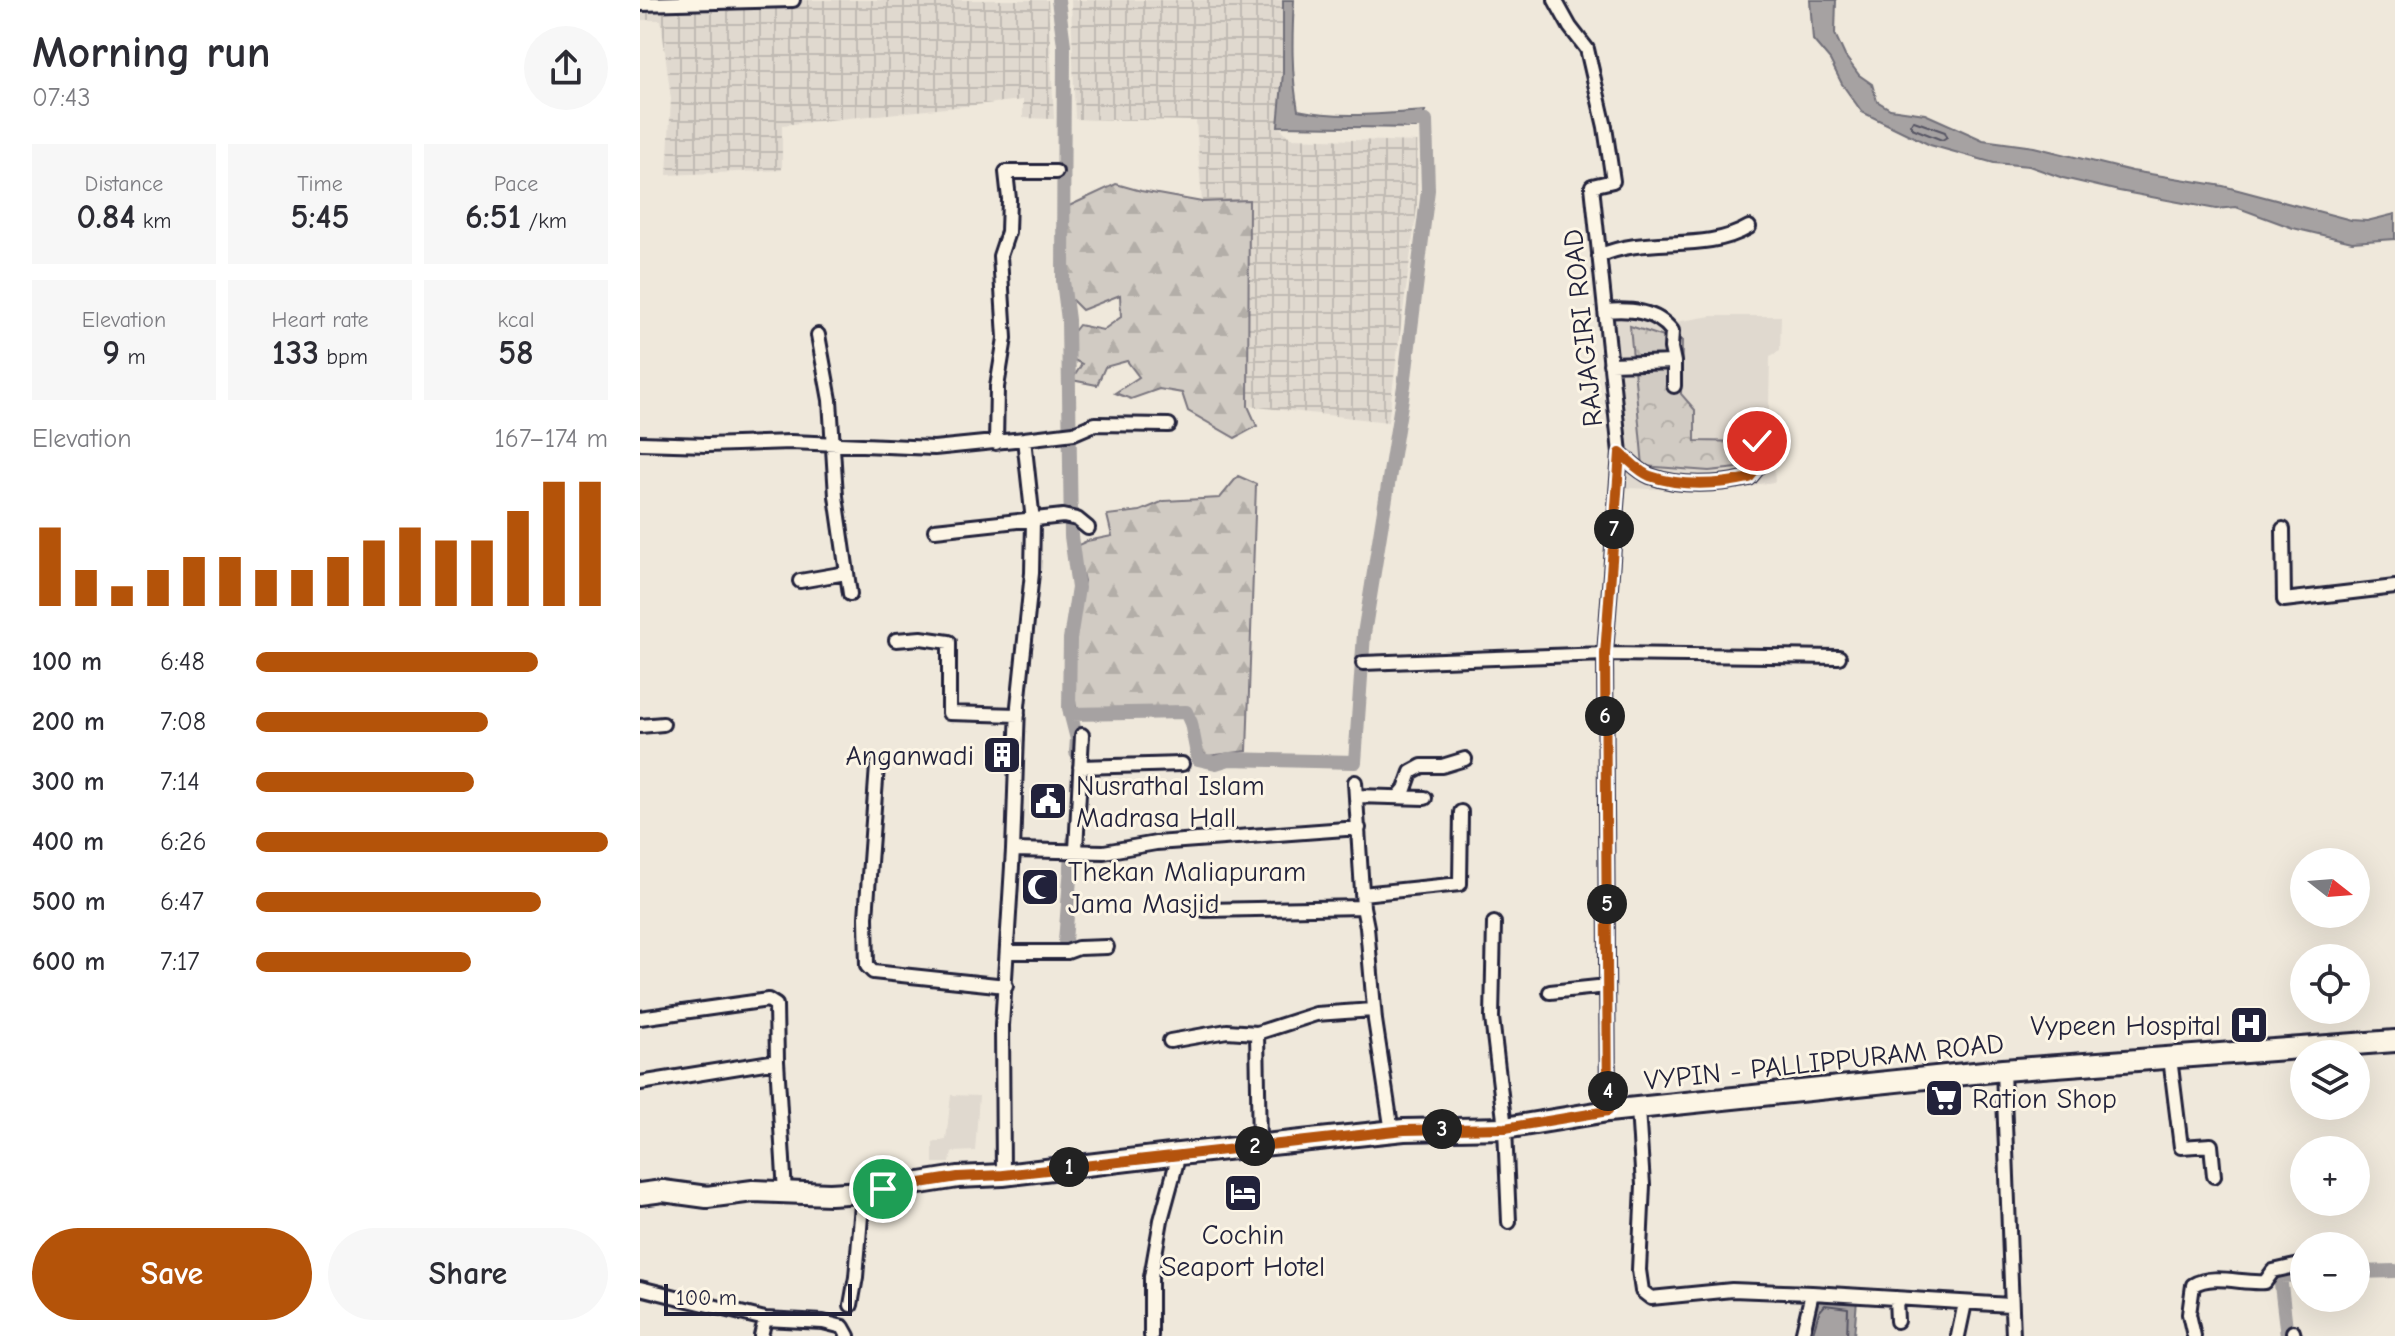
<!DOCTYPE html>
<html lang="en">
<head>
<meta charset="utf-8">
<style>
	:root { --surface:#fff; --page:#f7f7f7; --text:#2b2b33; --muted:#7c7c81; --accent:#b45309 }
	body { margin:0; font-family:"Comic Neue",sans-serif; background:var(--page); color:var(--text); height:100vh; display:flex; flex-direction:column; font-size:30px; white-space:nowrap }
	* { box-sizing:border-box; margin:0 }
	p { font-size:26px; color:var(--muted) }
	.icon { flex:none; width:44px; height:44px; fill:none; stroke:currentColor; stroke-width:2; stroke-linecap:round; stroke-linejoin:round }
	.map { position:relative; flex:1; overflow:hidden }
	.drawer { display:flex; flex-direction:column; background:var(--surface); width:640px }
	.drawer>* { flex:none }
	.needle { width:52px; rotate:107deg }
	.tools { position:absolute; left:1650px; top:848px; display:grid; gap:16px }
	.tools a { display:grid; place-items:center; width:80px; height:80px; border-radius:50%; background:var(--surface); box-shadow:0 8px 32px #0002; font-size:40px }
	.scale { position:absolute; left:24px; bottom:20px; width:188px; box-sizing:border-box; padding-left:8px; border:4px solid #22223b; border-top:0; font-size:22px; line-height:28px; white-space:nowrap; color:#22223b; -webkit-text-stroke:6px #fcf5e5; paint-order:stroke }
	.pin { position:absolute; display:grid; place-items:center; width:68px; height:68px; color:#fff; margin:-34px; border:4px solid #fff; border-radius:50%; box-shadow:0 2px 8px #0007 }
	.km { position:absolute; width:40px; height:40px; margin:-20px; border-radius:50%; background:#222; color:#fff; font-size:22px; line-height:40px; text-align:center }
	.round { display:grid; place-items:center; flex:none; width:84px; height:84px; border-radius:42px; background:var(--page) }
	.head { display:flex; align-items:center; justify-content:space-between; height:136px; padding:0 32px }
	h1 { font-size:44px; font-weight:600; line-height:60px }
	.metrics { display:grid; grid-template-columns:repeat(3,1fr); gap:12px; height:136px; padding:8px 32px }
	.metrics div { display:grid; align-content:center; border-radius:0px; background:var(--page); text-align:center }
	.metrics b { font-size:34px; font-weight:600 }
	.metrics small { font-size:22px; font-weight:400 }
	.metrics p { font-size:22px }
	.chart { height:224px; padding:16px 32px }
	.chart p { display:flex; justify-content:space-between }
	.chart svg { width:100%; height:144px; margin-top:8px; stroke:var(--accent); stroke-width:6 }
	.button { display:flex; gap:16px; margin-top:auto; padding:16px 32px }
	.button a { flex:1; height:92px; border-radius:48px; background:var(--accent); color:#fff; font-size:32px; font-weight:600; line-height:92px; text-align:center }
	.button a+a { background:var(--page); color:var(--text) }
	ul { padding:0 32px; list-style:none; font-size:26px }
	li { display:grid; grid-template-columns:128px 96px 1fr; align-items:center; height:60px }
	li i { height:20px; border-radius:10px; background:var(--accent) }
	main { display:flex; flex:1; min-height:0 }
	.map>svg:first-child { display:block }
</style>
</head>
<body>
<main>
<section class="drawer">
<div class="head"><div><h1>Morning run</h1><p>07:43</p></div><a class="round"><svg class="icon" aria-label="share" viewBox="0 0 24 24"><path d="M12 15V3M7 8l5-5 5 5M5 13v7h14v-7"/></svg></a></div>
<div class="metrics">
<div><p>Distance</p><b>0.84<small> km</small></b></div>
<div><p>Time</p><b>5:45</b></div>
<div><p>Pace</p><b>6:51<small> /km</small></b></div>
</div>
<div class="metrics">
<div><p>Elevation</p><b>9<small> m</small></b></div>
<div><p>Heart rate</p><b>133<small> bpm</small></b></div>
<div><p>kcal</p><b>58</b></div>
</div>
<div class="chart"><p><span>Elevation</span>167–174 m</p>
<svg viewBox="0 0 160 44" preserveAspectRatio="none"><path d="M5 44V20M15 44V33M25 44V38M35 44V33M45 44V29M55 44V29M65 44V33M75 44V33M85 44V29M95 44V24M105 44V20M115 44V24M125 44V24M135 44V15M145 44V6M155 44V6"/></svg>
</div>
<ul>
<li><b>100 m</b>6:48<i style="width:80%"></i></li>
<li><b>200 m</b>7:08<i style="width:66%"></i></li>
<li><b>300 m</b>7:14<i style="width:62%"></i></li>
<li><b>400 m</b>6:26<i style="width:100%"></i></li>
<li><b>500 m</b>6:47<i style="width:81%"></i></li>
<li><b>600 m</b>7:17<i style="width:61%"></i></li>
</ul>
<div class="button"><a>Save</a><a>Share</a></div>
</section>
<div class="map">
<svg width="1755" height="1336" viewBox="0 0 1755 1336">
	<defs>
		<pattern id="industrial-grid" width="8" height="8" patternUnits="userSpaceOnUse" patternTransform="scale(2)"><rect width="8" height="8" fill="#e0d9cf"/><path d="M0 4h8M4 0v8" fill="none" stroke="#c0bab3"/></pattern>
		<pattern id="forest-firs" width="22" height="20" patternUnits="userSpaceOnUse" patternTransform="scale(2)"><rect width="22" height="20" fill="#d1cbc3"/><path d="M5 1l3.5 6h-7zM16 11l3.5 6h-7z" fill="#b3aea8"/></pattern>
		<pattern id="park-crowns" width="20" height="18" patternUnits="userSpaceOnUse" patternTransform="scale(2)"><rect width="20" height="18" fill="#d1cbc3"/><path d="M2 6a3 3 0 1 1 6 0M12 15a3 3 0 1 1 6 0" fill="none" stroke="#b3aea8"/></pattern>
	</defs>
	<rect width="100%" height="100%" fill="#efe8db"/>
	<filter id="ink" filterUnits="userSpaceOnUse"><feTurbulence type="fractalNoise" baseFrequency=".0125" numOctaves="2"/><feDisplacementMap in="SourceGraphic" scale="16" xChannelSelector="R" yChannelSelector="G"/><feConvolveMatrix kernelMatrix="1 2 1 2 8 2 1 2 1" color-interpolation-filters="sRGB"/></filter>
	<g filter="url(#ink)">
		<path fill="#e0d9cf" d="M967 306 1003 308 1028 316 1036 322 1071 316H1141L1140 351 1130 356 1129 409 1135 482 1064 491 986 488Z
			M311 1095 339 1096 335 1151 312 1152 310 1163H293V1142L306 1140Z"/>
		<path fill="url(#industrial-grid)" d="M0 0H408L414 119 383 118V100L142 125V170L27 175 31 99 21 20H0Z
			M431 0H643V73L638 126 651 138 778 142 777 208 748 422 608 406 609 200 562 202 556 121 435 119Z"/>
		<path fill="url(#forest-firs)" stroke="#7a767f" stroke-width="2" d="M476 184 501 191 562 202 609 200 608 406 617 426 595 438 548 411 542 393 519 389 491 399 475 393 499 377 487 361 465 367 457 385 432 380 442 364 430 358 428 339 439 325 463 330 481 317 480 295 442 310 429 297 427 220 429 206Z
			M598 476 616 484 607 751 568 756 563 753 552 716 437 718 432 673 436 616 444 581 436 546 447 541 472 536 467 515 500 511 524 501 580 498Z"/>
		<path fill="url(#park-crowns)" stroke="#7a767f" stroke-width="2" d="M990 326 1033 340H1042L1041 394 1055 410V441L1114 442 1116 466 1069 471 1003 466Z"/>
		<path fill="#a6a2a2" stroke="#716f79" stroke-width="2" d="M643 0H654C652 36 651 74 658 110 699 119 743 114 785 111L782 121 776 128 638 126 643 73Z
			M1170 0H1196L1195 34 1205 56 1219 75 1232 84 1237 101 1250 109 1285 114 1343 140 1394 147 1492 171 1583 186 1711 220 1727 221 1755 214V239L1712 242 1653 228 1596 207 1576 209 1479 191 1423 178 1389 166 1354 163 1290 145 1222 112 1202 84 1190 60 1173 40Z
			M1178 1296 1217 1300 1214 1336H1164Z"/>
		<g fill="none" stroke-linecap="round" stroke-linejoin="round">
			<path stroke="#575564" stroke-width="2" d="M1274 121 1305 132 1307 137 1302 140 1272 128 1270 124Z
				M1172 1336 1179 1312 1185 1305 1208 1308 1207 1336"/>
			<path stroke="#a6a2a2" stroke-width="14" d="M418 0 424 45 423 281 428 320 431 536 438 588 430 639 429 708 437 739 436 752
				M430 714 546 712 551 723 558 759 576 763 589 759 715 762 724 634 764 386 788 190 786 121H766
				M425 941 433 841
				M1716 1272 1755 1271
				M1647 1336 1640 1276 1664 1275"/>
			<g stroke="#22223b" stroke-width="18">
				<path id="street" d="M915 0 930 27 947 49 965 127 973 181 952 186 980 453 965 654 968 1111
					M0 4 153 0
					M959 256C1007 234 1063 254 1109 227
					M965 311C989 309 1016 310 1032 331L1031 348 1034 362
					M178 335 190 400 196 496 210 594
					M970 364 1034 362V386
					M384 439 434 433 455 424 529 425
					M0 443 67 445 151 442 294 448 384 439 393 521 392 573 378 706 373 850 362 1026 363 1175
					M356 443 357 387 365 338 360 256 368 232 369 199 366 172H416
					M980 453C989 460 999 472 1010 476 1040 487 1079 485 1109 478L1118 467 1117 441
					M1643 529 1644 600 1755 587
					M295 530 423 516 437 519 448 528
					M160 581 206 573
					M256 640 281 638 309 642V713L378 715
					M723 663 965 654 1199 657
					M0 726 23 724
					M237 766 226 917 227 966 233 972 366 986
					M440 767 542 764
					M715 782 723 907 727 927 735 1020 752 1132
					M716 796 785 798
					M759 796 765 789 771 772 782 766H802L825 759
					M373 850 464 852 516 843 719 828
					M436 850 442 735
					M722 894 820 884 821 812
					M565 910 723 907
					M854 923 852 1018 865 1128 869 1222
					M368 952H427L438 948 467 947
					M910 992 967 986
					M0 1018 128 1000 136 1005 137 1061 0 1083
					M617 1033 676 1014 733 1010
					M530 1041 587 1031 617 1033 619 1145
					M1530 1058 1541 1147 1571 1145 1574 1176
					M137 1061 145 1193
					M1363 1070 1373 1336
					M998 1109 1003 1185 999 1270 1002 1291 1011 1298 1092 1290 1172 1293
					M0 1288 125 1319 121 1336
					M1256 1298 1257 1321
					M211 1305 216 1277 223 1192
					M125 1319 183 1322 203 1327 208 1336
					M1653 1332 1654 1336
					M511 1336V1277L521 1220 539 1154
					M1162 1336 1172 1293 1370 1305
					M1318 1336 1325 1303
					M1554 1336 1549 1314 1553 1285C1574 1273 1601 1284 1625 1282L1633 1271 1664 1264"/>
			</g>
			<g stroke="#22223b" stroke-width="26">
				<path id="primary" d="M0 1194 23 1191 67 1197 113 1191 190 1194 223 1192 318 1177 363 1175 539 1154 764 1130 865 1128 968 1111 1363 1070 1755 1041"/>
			</g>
			<use href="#street" stroke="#fcf5e5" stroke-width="12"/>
			<use href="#primary" stroke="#fcf5e5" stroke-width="20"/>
		</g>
	</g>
	<g fill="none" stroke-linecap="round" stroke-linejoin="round" filter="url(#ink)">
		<g stroke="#fff" stroke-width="16">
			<path id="route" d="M243 1189 318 1177 363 1175 764 1130 865 1128 968 1111 965 654 980 453C989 460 999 472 1010 476 1041 487 1079 485 1109 478L1118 467 1117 441"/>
		</g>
		<use href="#route" stroke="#b45309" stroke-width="10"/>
	</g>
	<defs>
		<g id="building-square" transform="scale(2)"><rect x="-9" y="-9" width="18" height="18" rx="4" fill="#22223b" stroke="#fcf5e5"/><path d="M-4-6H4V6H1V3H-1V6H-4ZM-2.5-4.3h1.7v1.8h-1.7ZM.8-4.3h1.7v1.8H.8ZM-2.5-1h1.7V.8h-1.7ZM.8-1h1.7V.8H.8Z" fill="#fff"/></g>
		<g id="civic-square" transform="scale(2)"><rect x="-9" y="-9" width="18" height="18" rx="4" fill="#22223b" stroke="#fcf5e5"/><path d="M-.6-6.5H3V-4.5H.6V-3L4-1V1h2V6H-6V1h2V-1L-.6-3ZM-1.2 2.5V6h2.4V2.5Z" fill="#fff"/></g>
		<g id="mosque-square" transform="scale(2)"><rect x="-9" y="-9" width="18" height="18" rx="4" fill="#22223b" stroke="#fcf5e5"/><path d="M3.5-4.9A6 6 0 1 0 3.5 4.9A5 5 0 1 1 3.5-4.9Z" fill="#fff"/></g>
		<g id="hospital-square" transform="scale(2)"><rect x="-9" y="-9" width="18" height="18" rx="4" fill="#22223b" stroke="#fcf5e5"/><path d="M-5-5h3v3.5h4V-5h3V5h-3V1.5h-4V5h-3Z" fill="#fff"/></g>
		<g id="supermarket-square" transform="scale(2)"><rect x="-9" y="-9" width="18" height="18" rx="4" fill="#22223b" stroke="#fcf5e5"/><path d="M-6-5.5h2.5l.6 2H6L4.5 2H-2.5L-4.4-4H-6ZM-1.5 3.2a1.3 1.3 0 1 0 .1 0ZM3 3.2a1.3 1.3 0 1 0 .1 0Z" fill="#fff"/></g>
		<g id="hotel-square" transform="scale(2)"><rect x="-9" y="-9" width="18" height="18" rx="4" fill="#22223b" stroke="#fcf5e5"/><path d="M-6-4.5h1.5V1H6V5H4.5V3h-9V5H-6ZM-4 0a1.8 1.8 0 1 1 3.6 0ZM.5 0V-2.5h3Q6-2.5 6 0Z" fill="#fff"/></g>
	</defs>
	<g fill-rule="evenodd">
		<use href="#building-square" x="362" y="755"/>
		<use href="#civic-square" x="408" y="801"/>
		<use href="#mosque-square" x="400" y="887"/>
		<use href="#hospital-square" x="1609" y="1025"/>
		<use href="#supermarket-square" x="1304" y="1098"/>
		<use href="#hotel-square" x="603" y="1193"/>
	</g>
	<g text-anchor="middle" stroke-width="6" stroke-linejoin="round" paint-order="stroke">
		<g font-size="28" fill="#22223b" stroke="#fcf5e5">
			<text transform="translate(942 328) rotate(-96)" y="10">RAJAGIRI ROAD</text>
			<text transform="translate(1184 1061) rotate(-6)" y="10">VYPIN - PALLIPPURAM ROAD</text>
		</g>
		<g font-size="28" fill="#22223b" stroke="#fcf5e5" text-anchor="start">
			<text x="334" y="765" text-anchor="end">Anganwadi</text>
			<text x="436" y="795">Nusrathal Islam<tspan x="436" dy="32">Madrasa Hall</tspan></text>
			<text x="428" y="881">Thekan Maliapuram<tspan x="428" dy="32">Jama Masjid</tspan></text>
			<text x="1581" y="1035" text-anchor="end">Vypeen Hospital</text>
			<text x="1332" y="1108">Ration Shop</text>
			<text x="603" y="1244" text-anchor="middle">Cochin<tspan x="603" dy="32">Seaport Hotel</tspan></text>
		</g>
	</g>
</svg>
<div class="tools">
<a><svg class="needle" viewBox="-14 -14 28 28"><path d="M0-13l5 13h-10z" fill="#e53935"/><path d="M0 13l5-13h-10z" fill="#7c7c81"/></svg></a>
<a><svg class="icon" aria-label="locate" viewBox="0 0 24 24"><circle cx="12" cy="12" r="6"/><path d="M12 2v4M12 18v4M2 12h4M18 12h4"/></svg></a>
<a><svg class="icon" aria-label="layers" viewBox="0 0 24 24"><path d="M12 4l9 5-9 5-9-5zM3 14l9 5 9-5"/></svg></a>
<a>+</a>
<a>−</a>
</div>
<div class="scale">100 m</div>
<div class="pin" style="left:243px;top:1189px;background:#1e9e55"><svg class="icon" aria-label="arrive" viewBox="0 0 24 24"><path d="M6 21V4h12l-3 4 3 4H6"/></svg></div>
<div class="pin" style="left:1117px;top:441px;background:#d93025"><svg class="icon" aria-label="check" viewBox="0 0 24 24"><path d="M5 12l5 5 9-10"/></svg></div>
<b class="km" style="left:429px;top:1167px">1</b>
<b class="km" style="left:615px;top:1146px">2</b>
<b class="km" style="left:802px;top:1129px">3</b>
<b class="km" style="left:968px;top:1091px">4</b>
<b class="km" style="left:967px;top:904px">5</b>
<b class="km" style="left:965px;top:716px">6</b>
<b class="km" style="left:974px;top:529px">7</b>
</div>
</main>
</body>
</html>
